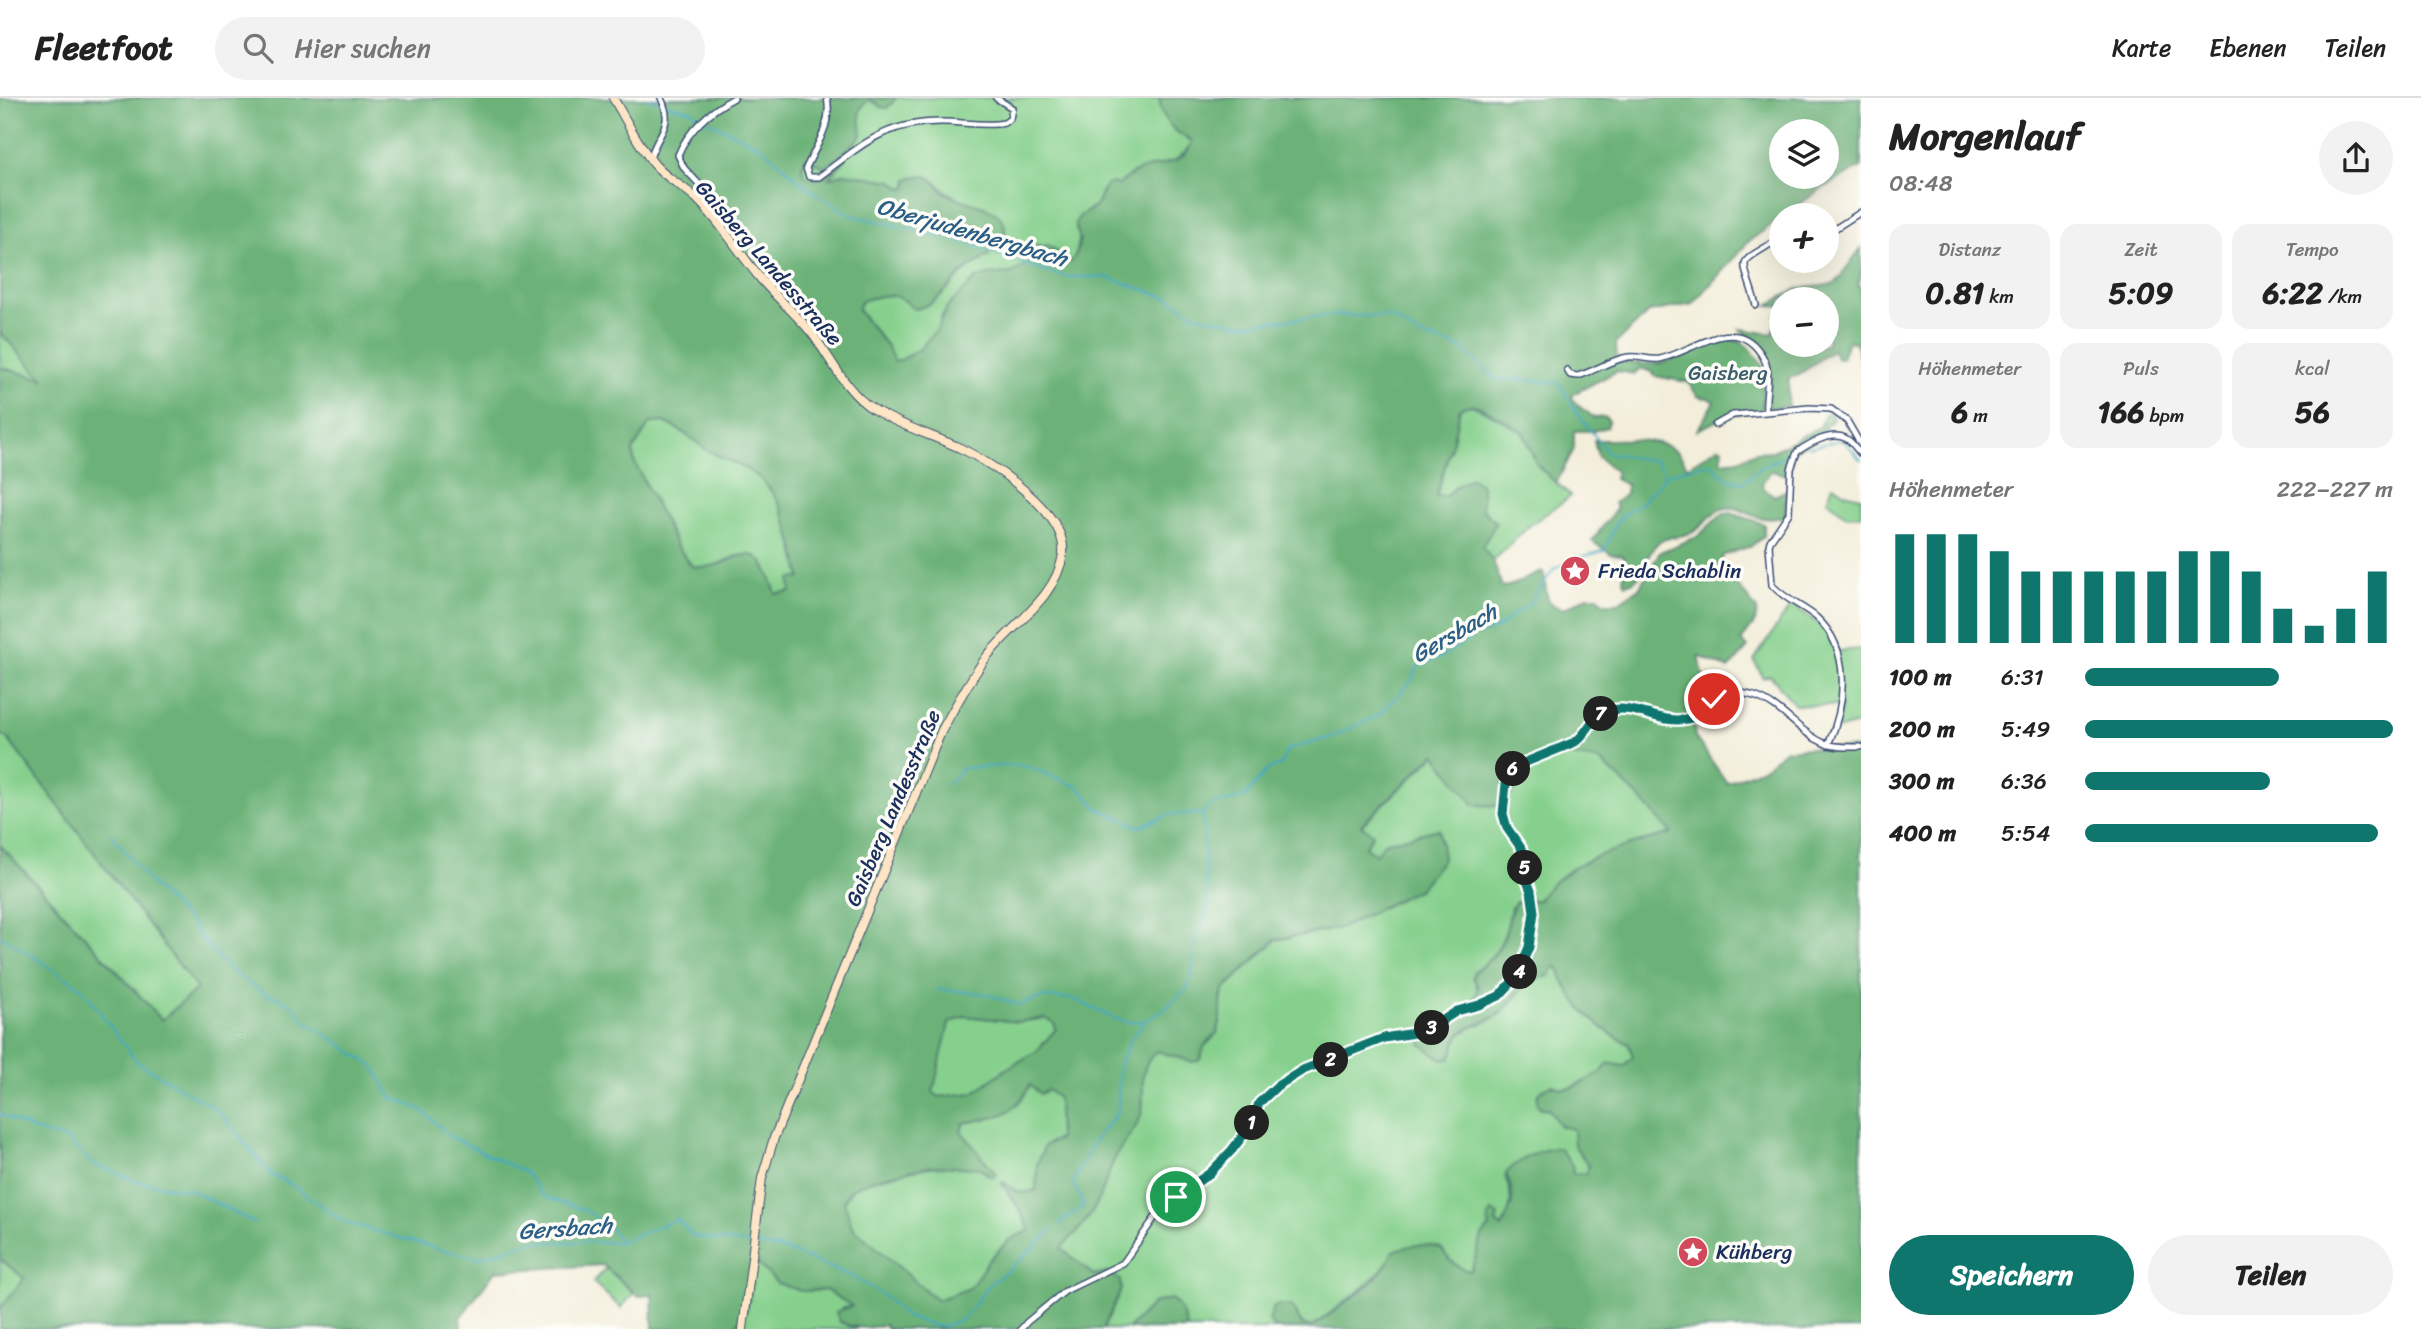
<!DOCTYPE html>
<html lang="de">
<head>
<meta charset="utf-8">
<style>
	:root { --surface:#fff; --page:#f2f2f2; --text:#222; --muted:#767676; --line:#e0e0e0; --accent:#0f766e }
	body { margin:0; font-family:Sriracha,sans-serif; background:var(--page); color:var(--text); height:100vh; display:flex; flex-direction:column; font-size:26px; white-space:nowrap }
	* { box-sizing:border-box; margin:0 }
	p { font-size:23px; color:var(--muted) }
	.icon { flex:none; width:38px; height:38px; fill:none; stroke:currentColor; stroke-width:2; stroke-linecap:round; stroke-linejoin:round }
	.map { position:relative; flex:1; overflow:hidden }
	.drawer { display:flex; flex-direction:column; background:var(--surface); width:560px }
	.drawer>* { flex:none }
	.fabs { position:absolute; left:1769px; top:21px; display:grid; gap:14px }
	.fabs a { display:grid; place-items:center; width:70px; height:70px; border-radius:50%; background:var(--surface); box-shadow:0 7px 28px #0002; font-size:35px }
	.pin { position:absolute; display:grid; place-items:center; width:60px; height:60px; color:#fff; margin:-30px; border:4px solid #fff; border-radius:50%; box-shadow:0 2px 7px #0007 }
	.km { position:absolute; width:35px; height:35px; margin:-18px; border-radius:50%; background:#222; color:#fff; font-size:19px; line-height:35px; text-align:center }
	.round { display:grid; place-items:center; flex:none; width:74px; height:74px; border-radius:37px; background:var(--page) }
	.head { display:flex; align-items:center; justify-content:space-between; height:119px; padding:0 28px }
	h1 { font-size:38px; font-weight:800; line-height:52px }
	.figures { display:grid; grid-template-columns:repeat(3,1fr); gap:10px; height:119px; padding:7px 28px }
	.figures div { display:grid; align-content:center; border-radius:18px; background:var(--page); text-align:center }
	.figures b { font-size:30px; font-weight:800 }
	.figures small { font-size:19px; font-weight:400 }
	.figures p { font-size:19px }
	.chart { height:196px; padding:14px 28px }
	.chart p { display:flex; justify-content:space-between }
	.chart svg { width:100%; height:126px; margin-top:7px; stroke:var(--accent); stroke-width:6 }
	.cta { display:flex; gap:14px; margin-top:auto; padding:14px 28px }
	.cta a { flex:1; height:80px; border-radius:42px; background:var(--accent); color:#fff; font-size:28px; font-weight:800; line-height:80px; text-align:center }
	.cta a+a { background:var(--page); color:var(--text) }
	ul { padding:0 28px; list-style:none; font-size:23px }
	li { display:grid; grid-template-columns:112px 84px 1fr; align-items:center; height:52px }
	li i { height:18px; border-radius:9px; background:var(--accent) }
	header { display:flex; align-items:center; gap:42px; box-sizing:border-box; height:98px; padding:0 35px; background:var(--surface); border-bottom:2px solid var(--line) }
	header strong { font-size:33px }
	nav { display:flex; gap:38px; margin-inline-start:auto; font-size:24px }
	.search { width:490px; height:63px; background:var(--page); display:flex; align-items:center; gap:18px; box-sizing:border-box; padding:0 24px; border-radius:38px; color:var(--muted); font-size:26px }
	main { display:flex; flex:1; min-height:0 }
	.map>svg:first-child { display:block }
</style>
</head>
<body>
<header>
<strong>Fleetfoot</strong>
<div class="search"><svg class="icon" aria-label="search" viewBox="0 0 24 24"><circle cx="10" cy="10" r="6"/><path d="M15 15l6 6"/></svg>Hier suchen</div>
<nav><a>Karte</a><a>Ebenen</a><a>Teilen</a></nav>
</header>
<main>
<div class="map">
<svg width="1861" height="1231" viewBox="0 0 1861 1231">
	<rect width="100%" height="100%" fill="#fdfcf7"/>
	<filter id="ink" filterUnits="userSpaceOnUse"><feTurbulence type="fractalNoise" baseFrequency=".0143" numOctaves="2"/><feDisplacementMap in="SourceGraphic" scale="14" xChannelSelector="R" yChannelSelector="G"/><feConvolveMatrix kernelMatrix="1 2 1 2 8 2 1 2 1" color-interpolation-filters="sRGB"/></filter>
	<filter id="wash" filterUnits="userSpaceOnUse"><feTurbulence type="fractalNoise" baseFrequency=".00686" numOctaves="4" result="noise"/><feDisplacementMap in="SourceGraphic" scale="28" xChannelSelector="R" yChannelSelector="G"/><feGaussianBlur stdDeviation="1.57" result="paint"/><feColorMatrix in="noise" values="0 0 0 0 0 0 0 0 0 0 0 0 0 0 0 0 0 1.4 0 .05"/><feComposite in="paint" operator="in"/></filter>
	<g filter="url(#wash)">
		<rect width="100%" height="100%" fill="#f3eeda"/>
		<path fill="#86d08d" stroke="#508076" stroke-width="2" d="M896 0H1159C1162 18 1176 36 1192 43V47L1175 63 1147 70 1133 75 1118 87 1102 92 1096 108 1088 112 1076 132 1080 137 1077 154 1071 164H1067L1061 157 1047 147 1024 170 1012 175 997 177 942 217 938 230 921 250 901 262 893 263 887 248 857 210 861 203C884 196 897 192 914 211 943 208 956 172 982 163L985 109C962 104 947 97 931 80L902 91 892 83H825L823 80 812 82 805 78C801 72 801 64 808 60L826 70C832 64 859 42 860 39 866 26 850 15 869 2L887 10Z
			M0 234 44 282 0 269Z
			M1471 307C1490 314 1505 325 1523 334L1537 367 1571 398 1529 428 1493 463 1482 449V387L1456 388 1446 398 1436 399 1453 342 1460 310Z
			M664 324C682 331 693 343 709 353 724 362 743 367 757 378 786 402 793 445 801 480L792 494 776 496 764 466 756 458H736L707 471 692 468 676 446 634 363 633 352 650 325Z
			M1833 387 1845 395 1861 399V417L1847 418 1827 402Z
			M1792 506 1824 530 1837 553 1861 551V625L1837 632 1841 608 1795 607 1770 577 1763 580 1754 562Z
			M0 635 8 641 197 891 162 922 0 747Z
			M1557 655 1600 663 1641 701 1672 735C1624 750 1568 759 1538 802H1525L1511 809C1507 837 1499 858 1474 873L1473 879C1484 899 1470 901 1458 915L1454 952C1457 927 1481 930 1498 917 1520 901 1517 882 1549 878L1554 869 1559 870C1570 905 1597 930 1629 946L1633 959 1624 968 1602 975 1571 990 1563 991 1552 987 1538 997 1539 1009 1549 1011 1573 1031 1574 1047 1589 1068 1586 1077 1573 1076 1569 1062C1545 1061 1519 1055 1505 1079 1514 1098 1511 1111 1503 1130L1488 1119 1490 1129C1478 1140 1477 1159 1471 1173L1464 1172 1444 1158V1153L1390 1161C1370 1188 1340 1207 1313 1228H1304L1293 1215 1281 1231H1187C1184 1219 1181 1208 1171 1201L1154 1205 1128 1231H1103L1121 1191 1093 1177 1060 1150C1076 1135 1091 1120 1100 1099 1106 1085 1110 1068 1118 1054 1125 1041 1139 1027 1142 1012 1146 990 1135 968 1158 953L1184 962C1199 952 1215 944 1220 926 1222 914 1220 903 1224 891L1276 842 1341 830 1419 791 1443 761 1439 731 1376 756 1364 749 1361 728 1436 656 1474 706 1512 695 1532 664Z
			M965 918 1018 924 1045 920 1054 925 1056 931 1037 953 1006 971 973 995 939 999 932 994 949 925Z
			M1030 987 1048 992 1058 1000 1059 1041 1045 1047 1037 1066 1036 1092C1016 1098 1017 1091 1002 1086L1019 1110 1030 1132 1009 1142 988 1163 971 1190 937 1203 852 1129 844 1103C847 1098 849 1092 854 1090 874 1077 957 1060 979 1070 981 1071 986 1076 988 1077L961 1033 964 1025 979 1022Z
			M0 1161 25 1180 0 1211Z
			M755 1164 802 1193 826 1192 853 1209 842 1210 840 1224 857 1231H733L747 1211Z
			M606 1170 634 1195 621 1210 593 1184Z"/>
		<path fill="#6cb278" stroke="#44706b" stroke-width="2" fill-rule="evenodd" d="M0 0H896L887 10 880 9 875 4 869 2C850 14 866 26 860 39 859 42 832 64 826 70L806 60 802 70 805 78C821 88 833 70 844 59L846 61 828 81 845 75 892 83 902 91 907 90 908 81C913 79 918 77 924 78 934 79 937 89 944 94 960 106 1013 108 1004 137 999 157 973 163 961 176 949 189 933 209 914 211 897 192 884 196 861 203L857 211 887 248 894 263 901 262 921 250 938 230 947 209 977 180 988 177 1012 175 1031 164 1028 155 1031 149C1047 144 1057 151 1067 164H1071L1077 154 1080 141 1075 125 1080 118 1096 108 1106 87 1112 85 1118 87C1127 80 1136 72 1147 70 1164 65 1187 65 1192 43 1172 33 1163 23 1159 0H1861V69L1818 93 1748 144 1693 206 1649 214 1616 245 1617 264C1631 263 1648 268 1661 265 1683 260 1719 234 1740 244 1750 248 1757 260 1763 268L1762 313C1732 314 1723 320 1697 332L1715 304 1708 300 1699 299 1687 284 1654 278 1653 274 1640 270 1634 276 1617 273 1575 295 1572 299C1576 310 1587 312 1594 320L1605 319 1609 323 1607 329 1593 333H1574V351L1556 385 1537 367 1523 334C1511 328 1482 306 1471 307 1467 307 1464 309 1460 310L1453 342 1436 398H1446L1456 388 1472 380 1482 387V411L1496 425 1482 449 1493 463 1502 489C1518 488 1527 478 1543 474 1548 489 1541 506 1563 511L1588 498H1598L1604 505H1617L1639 490 1660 454 1697 439 1721 417 1731 415 1764 426V438L1751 448 1722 458 1723 481 1733 482 1757 512 1755 524 1741 543 1748 549 1729 571 1699 558 1707 594 1693 619 1695 639 1727 685 1765 669 1785 652 1824 649 1861 651V1231H1281L1274 1229 1269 1223 1273 1210 1279 1207 1291 1208 1303 1228H1314C1337 1210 1384 1182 1392 1154 1407 1146 1425 1145 1441 1150 1447 1160 1457 1171 1471 1173L1482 1138 1490 1129 1488 1123 1490 1115 1492 1114 1498 1117 1496 1125 1502 1130 1512 1105V1095L1506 1075C1519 1062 1539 1050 1559 1050L1572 1067 1573 1076H1586L1589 1068 1574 1047 1573 1031 1560 1028 1549 1011 1539 1009C1534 997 1541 990 1552 987L1563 991 1571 990 1601 975 1608 965 1624 968 1633 959 1629 946C1597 930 1570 905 1559 870L1554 869 1549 878C1518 882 1520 900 1499 916 1488 925 1470 926 1460 936 1454 942 1454 953 1450 961L1442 962 1422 947 1419 938C1433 930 1472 908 1477 895 1479 889 1476 884 1473 879L1475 873C1493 862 1503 847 1508 826 1510 818 1510 811 1516 804L1538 802C1568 759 1624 750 1671 735L1641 701 1600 663 1557 655 1532 664 1512 695 1499 708 1474 707 1435 656 1361 727 1373 736 1365 749 1376 756 1384 745 1439 731 1443 761 1419 791 1341 830 1275 842 1224 891 1220 902V924L1217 935 1205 947 1200 962 1193 964 1158 953C1134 969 1147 994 1141 1017 1136 1034 1123 1043 1116 1058 1109 1071 1105 1086 1100 1099 1091 1120 1076 1135 1061 1150L1093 1177 1109 1175 1120 1182 1121 1191 1103 1231H887L884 1227C867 1231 857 1231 840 1224L836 1214 852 1208 826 1192 802 1193 777 1185 756 1164 747 1211 733 1231H653L652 1197 638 1198 603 1167 495 1173 460 1220 461 1231H0V1211L24 1180 0 1161V747L162 922 197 891 8 641 0 635V269L43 281 0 234ZM1782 33H1827V79H1782ZM664 324C682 331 693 343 709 353 724 362 743 367 757 378 786 401 793 445 801 480L790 481 791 494 776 496C754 422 735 477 692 468L676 447 634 363 633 352 650 325ZM965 918 1018 924 1045 920 1054 925 1056 931 1037 953 1006 971 973 995 939 999 933 994 949 925ZM1030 987 1040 996 1048 992 1058 1000 1059 1041 1045 1047 1037 1066 1036 1092C1021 1097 1014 1095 1004 1084L1002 1086 1019 1110 1030 1132 1009 1142 988 1163 970 1190 937 1202 852 1129 844 1103 851 1091 872 1082 930 1068 980 1070 993 1079 996 1076 993 1072 961 1033 964 1025C996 1019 1014 1020 1030 987Z
			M1861 150V177L1858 188H1861V269L1856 244 1848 243 1842 260H1837L1833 252C1818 261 1805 276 1789 280L1788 308 1768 310 1770 269 1763 253 1740 231 1773 236 1776 216H1781L1782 247 1800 251 1804 247H1827V201H1782L1781 208 1768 207 1797 191 1835 186Z
			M1831 314 1833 322 1825 329V337L1795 352 1788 377 1771 373 1762 385 1763 390 1775 398 1787 392 1785 419C1774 421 1763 422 1752 417 1742 413 1735 407 1722 411 1709 415 1705 428 1693 434 1680 440 1663 437 1654 449 1643 463 1646 481 1626 486L1623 482 1626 465 1623 457 1611 456 1592 443 1617 410 1614 405 1626 396 1627 387 1615 381 1616 374 1598 359 1594 342C1619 343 1657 337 1678 355 1682 358 1685 365 1687 369L1718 349 1723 351 1721 364 1739 362 1756 354 1773 353 1820 329 1825 316Z
			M1171 1201C1181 1208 1184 1220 1187 1231H1128L1154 1205Z"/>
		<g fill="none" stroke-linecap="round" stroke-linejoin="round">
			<path stroke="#43a8c3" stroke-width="2" d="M648 0 660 4
				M665 6 690 12 702 20
				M707 23 760 48 808 90 850 117 965 144 1046 174 1067 179H1107L1171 201 1195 217 1242 226 1335 217 1390 219 1421 238 1462 250 1496 282 1507 280 1559 285 1575 312 1608 355C1624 357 1638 362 1655 362L1665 377
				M1809 349 1841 342 1849 348 1861 362
				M948 686 963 670 1018 667 1035 671 1078 689 1098 710 1139 729 1170 716H1203
				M111 736 150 785 193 827 199 838 232 874 264 895 292 906 304 922 374 969 391 999 422 1012 449 1038 526 1075 544 1099 584 1112 607 1125 619 1142
				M0 837 82 890 137 964 218 1012 271 1077 289 1085 344 1124 438 1151 478 1160 531 1144H620L677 1121 694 1139 750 1146
				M937 891 986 896 1019 907 1043 899 1074 901 1113 920 1127 924 1144 923
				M0 1016 36 1033 68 1042 91 1065 139 1084 193 1093 254 1125
				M1059 1126 1084 1107 1073 1085 1095 1042 1118 1014 1119 967 1130 942 1145 923 1162 913 1187 891 1192 877 1193 853 1207 815 1203 716 1210 707 1245 699 1267 672 1281 667 1287 652 1335 638 1379 617 1410 584 1419 568 1443 558 1475 538 1498 530 1514 516 1528 508 1554 471 1577 460 1604 453 1616 425 1624 416 1640 406 1666 378 1673 374 1710 365 1726 380 1737 384H1744L1761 369 1796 353
				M755 1147 783 1151 849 1177 884 1198 906 1219 940 1229 963 1221 990 1186 1011 1170 1052 1132"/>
		</g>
	</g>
	<g filter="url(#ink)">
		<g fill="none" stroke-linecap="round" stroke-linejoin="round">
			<g stroke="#3b4c71" stroke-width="8">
				<path id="minor" d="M827 0C833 25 816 48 806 70L809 79H819C863 46 886 23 944 24 964 24 985 29 1004 25L1010 21 1012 10 996 0
					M650 61C657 34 675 29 661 0
					M711 117 714 102 684 70 678 57C688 32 711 12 734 0
					M1827 129 1836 130 1861 114
					M1756 207C1741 153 1734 170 1782 139
					M1567 272 1570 277 1578 278C1595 273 1610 262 1628 259 1638 257 1649 263 1660 261 1696 253 1738 212 1764 261 1772 276 1764 297 1766 314
					M1715 327 1733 317 1809 310 1831 311 1847 323 1861 347
					M1828 647C1846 607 1852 551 1816 519 1803 508 1784 501 1772 487L1769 447 1770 443 1789 415 1791 371 1797 354C1808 346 1831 333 1845 340 1852 343 1856 351 1861 356
					M1021 1231 1027 1224 1065 1193 1123 1165 1161 1111 1210 1075 1232 1052 1251 1027 1259 1005 1277 988 1303 972 1384 940 1426 933 1457 913 1479 907 1499 898 1512 885 1526 858 1534 814 1531 793 1525 778V763L1521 750 1507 730 1504 716 1506 686 1510 675 1516 668 1575 644C1589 634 1591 618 1609 612 1633 604 1657 624 1682 621 1711 618 1714 585 1754 598 1782 607 1798 634 1824 645 1835 650 1849 649 1861 649"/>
			</g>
			<g stroke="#3b4c71" stroke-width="10">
				<path id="secondary" d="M613 0C627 23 638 47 655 67 667 81 683 88 696 100 720 123 738 153 759 179 775 198 794 214 810 233 831 259 844 293 873 311 900 328 932 337 960 350 992 365 1068 415 1063 456 1057 499 1013 526 988 557 970 581 955 608 941 634L774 1040 762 1080 743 1231"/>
			</g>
			<use href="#minor" stroke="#fff" stroke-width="5"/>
			<use href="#secondary" stroke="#fde5c5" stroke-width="8"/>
		</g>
	</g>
	<g fill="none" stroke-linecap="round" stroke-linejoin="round" filter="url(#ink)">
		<g stroke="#fff" stroke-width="14">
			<path id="route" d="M1176 1099 1210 1075 1232 1052 1251 1027 1259 1005 1277 988 1303 972 1384 940 1426 933 1457 913 1479 907 1499 898 1516 880 1529 849 1534 814 1531 793 1525 778V762L1521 750 1507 730 1503 716 1506 686 1510 675 1516 668 1575 644C1588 635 1590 620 1606 614 1634 602 1663 631 1693 619 1701 615 1707 606 1714 601"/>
		</g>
		<use href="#route" stroke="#0f766e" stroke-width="9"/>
	</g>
	<defs>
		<g id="sight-disc" transform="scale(1.575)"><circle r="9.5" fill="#d1495b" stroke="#fdfcf7"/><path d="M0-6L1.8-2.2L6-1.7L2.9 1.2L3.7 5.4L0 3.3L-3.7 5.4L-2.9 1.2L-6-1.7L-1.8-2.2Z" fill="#fff"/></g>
	</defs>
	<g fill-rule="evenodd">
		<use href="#sight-disc" x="1575" y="473"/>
		<use href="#sight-disc" x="1693" y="1154"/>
	</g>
	<g text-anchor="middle" stroke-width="7" stroke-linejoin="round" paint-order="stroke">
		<g font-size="21" fill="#1b2f5e" stroke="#fdfcf7">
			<text transform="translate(769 165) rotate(49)" y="7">Gaisberg Landesstraße</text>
			<text transform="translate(893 710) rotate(-67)" y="7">Gaisberg Landesstraße</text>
		</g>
		<g font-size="21" fill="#3b5f6c" stroke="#fdfcf7">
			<text x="1728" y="282">Gaisberg</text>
		</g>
		<g font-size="21" fill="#1b2f5e" stroke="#fdfcf7" text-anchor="start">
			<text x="1598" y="480">Frieda Schablin</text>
			<text x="1716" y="1161">Kühberg</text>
		</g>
		<g font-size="23" font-style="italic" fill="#2b5f86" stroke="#fdfcf7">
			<text transform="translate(972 134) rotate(16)" y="8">Oberjudenbergbach</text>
			<text transform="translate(1454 535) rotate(-30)" y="8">Gersbach</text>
			<text transform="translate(565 1130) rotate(-4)" y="8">Gersbach</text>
		</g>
	</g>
</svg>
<div class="fabs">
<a><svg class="icon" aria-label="layers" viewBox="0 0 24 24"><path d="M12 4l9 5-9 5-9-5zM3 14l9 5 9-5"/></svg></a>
<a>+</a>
<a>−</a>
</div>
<div class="pin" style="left:1176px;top:1099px;background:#1e9e55"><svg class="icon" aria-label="arrive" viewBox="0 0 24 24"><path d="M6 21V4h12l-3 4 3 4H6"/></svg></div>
<div class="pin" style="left:1714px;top:601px;background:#d93025"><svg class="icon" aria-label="check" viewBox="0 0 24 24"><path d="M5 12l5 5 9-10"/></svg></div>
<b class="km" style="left:1252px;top:1025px">1</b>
<b class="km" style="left:1331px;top:962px">2</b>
<b class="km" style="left:1432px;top:930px">3</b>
<b class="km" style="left:1520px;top:874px">4</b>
<b class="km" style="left:1525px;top:770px">5</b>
<b class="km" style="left:1513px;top:671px">6</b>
<b class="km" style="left:1601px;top:616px">7</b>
</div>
<section class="drawer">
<div class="head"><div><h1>Morgenlauf</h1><p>08:48</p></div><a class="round"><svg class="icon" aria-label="share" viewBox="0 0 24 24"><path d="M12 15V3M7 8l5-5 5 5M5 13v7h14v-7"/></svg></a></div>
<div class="figures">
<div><p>Distanz</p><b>0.81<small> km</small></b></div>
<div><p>Zeit</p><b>5:09</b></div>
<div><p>Tempo</p><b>6:22<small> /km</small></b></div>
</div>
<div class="figures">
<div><p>Höhenmeter</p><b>6<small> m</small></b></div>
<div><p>Puls</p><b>166<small> bpm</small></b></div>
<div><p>kcal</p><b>56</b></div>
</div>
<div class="chart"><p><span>Höhenmeter</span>222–227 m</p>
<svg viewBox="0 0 160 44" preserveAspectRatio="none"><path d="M5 44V6M15 44V6M25 44V6M35 44V12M45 44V19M55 44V19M65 44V19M75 44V19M85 44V19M95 44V12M105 44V12M115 44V19M125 44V32M135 44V38M145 44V32M155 44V19"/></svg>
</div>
<ul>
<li><b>100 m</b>6:31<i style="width:63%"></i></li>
<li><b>200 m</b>5:49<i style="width:100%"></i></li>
<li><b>300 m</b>6:36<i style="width:60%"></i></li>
<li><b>400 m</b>5:54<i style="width:95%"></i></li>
</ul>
<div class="cta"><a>Speichern</a><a>Teilen</a></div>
</section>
</main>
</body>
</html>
